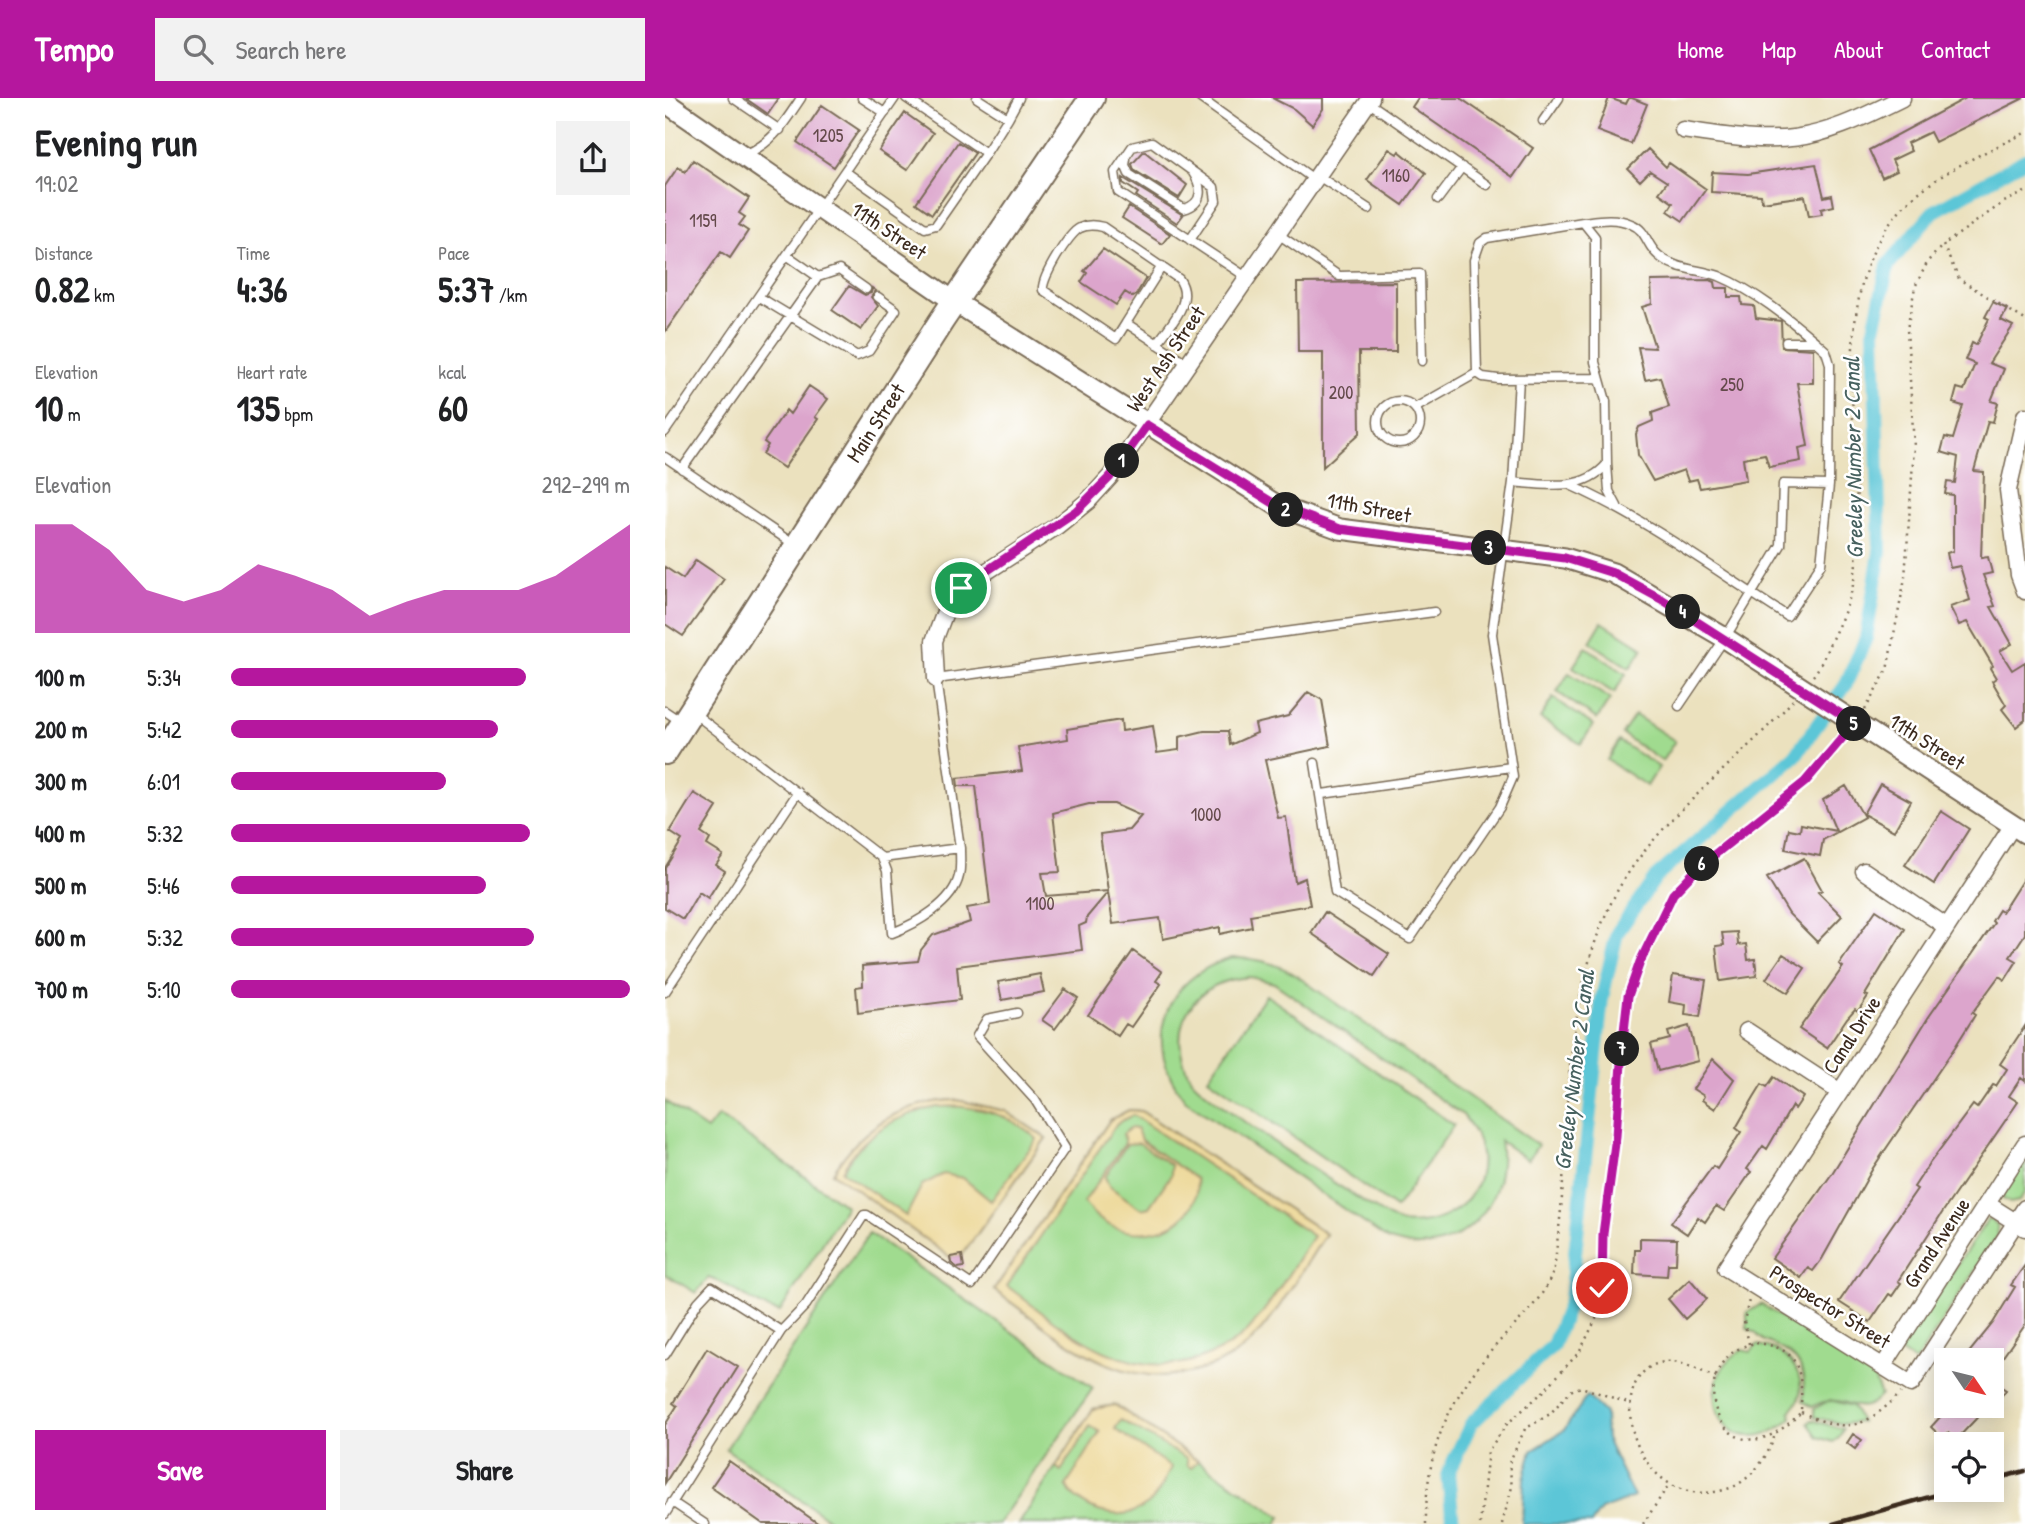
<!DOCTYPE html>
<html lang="en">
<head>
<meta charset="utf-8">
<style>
	:root { --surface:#fff; --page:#f2f2f2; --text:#202124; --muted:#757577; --accent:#b5179e }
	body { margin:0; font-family:"Patrick Hand",sans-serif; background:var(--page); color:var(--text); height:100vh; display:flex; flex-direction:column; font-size:26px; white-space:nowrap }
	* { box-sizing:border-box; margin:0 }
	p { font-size:23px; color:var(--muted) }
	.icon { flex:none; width:38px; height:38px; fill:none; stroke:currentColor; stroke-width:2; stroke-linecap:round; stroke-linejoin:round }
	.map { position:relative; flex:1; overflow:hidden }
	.drawer { display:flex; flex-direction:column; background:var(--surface); width:665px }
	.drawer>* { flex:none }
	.needle { width:46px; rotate:125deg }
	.buttons { position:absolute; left:1269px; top:1250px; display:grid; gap:14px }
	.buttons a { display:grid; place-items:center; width:70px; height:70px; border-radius:0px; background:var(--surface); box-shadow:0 4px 18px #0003; font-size:35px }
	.pin { position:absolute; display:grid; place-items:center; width:60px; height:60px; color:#fff; margin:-30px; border:4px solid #fff; border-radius:50%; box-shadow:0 2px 7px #0007 }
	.km { position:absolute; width:35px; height:35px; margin:-18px; border-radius:50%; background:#222; color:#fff; font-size:19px; line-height:35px; text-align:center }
	.round { display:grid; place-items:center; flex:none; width:74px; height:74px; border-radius:0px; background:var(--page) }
	.head { display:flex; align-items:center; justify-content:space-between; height:119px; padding:0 35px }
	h1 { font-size:38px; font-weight:700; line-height:52px }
	.metrics { display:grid; grid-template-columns:repeat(3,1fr); gap:10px; height:119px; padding:7px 35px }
	.metrics div { display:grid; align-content:center }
	.metrics b { font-size:35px; font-weight:700 }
	.metrics small { font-size:19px; font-weight:400 }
	.metrics p { font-size:19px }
	.chart { height:196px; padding:14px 35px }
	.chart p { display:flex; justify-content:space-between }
	.chart svg { width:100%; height:126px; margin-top:7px; fill:var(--accent); opacity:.7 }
	.cta { display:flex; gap:14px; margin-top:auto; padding:14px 35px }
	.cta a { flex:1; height:80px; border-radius:0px; background:var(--accent); color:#fff; font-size:28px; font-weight:700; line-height:80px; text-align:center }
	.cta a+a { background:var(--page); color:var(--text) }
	ul { padding:0 35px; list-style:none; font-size:23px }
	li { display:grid; grid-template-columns:112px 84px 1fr; align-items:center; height:52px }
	li i { height:18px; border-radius:9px; background:var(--accent) }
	header { display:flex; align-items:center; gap:42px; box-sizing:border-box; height:98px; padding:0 35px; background:var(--accent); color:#fff }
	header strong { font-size:33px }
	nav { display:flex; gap:38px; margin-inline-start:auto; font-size:24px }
	.search { width:490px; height:63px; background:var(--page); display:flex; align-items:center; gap:18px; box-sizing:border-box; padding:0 24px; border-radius:0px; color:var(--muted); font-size:26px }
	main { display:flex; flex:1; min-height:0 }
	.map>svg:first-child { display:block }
</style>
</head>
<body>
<header>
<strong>Tempo</strong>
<div class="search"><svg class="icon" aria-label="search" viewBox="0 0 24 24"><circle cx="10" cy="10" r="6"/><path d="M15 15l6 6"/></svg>Search here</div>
<nav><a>Home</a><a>Map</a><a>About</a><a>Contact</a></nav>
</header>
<main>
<section class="drawer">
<div class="head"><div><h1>Evening run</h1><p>19:02</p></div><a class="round"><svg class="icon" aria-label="share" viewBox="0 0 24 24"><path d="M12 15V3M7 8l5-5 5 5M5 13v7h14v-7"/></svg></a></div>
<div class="metrics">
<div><p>Distance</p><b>0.82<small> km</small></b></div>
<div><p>Time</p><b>4:36</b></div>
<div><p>Pace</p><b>5:37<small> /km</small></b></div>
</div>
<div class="metrics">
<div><p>Elevation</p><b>10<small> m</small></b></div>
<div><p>Heart rate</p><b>135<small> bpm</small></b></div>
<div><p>kcal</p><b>60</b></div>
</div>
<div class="chart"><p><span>Elevation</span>292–299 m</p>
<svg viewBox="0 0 160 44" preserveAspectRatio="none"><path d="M0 44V6L10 6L20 15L30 29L40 33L50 29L60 20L70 24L80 29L90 38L100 33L110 29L120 29L130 29L140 24L150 15L160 6V44z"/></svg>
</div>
<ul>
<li><b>100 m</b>5:34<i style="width:74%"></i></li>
<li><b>200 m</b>5:42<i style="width:67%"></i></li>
<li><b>300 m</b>6:01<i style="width:54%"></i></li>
<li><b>400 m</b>5:32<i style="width:75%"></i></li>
<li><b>500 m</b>5:46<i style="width:64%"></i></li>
<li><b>600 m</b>5:32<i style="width:76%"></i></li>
<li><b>700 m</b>5:10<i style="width:100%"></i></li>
</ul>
<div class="cta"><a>Save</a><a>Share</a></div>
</section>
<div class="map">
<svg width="1360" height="1426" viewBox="0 0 1360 1426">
	<rect width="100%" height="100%" fill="#fff"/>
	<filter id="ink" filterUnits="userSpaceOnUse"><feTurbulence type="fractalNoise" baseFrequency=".0143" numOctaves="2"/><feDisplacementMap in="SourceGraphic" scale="14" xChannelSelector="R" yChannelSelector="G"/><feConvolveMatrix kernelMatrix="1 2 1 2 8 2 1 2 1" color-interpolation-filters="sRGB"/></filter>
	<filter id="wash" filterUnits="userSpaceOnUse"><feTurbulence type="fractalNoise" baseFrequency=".00686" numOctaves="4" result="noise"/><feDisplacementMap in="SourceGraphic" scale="28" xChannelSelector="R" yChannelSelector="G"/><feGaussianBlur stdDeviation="1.57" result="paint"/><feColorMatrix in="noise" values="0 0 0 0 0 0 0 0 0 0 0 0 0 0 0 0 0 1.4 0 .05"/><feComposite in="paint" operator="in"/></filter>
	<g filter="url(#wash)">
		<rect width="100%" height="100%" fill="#ebe1be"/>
		<path fill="#a0db8f" stroke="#6e8256" stroke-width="2" fill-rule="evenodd" d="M937 524 978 550 965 570 925 544Z
			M921 549 961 576 949 595 908 569Z
			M904 575 945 601 932 621 892 594Z
			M888 600 928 627 916 646 875 620Z
			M970 617 1010 643 997 663 957 636Z
			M954 643 994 669 982 688 942 662Z
			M567 860C591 860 608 864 629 876L873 1047 863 1062 835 1043C844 1095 808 1149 751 1148 742 1147 733 1144 724 1142L520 1002C475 945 498 879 567 860ZM585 879 609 885 622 894 798 1017C843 1070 800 1133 735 1125 706 1111 538 1000 525 979 514 959 511 933 523 913 537 889 559 881 585 879Z
			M601 897 789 1027 731 1110 543 980Z
			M292 1002 340 1013 381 1040 297 1157 168 1075C196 1029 238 1003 292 1002Z
			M0 1003 42 1032 53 1018 181 1108 115 1214C88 1209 69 1186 43 1180L31 1195 0 1176Z
			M464 1012 476 1013 661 1136C638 1169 615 1213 588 1241 575 1255 556 1265 538 1271 455 1298 392 1236 329 1192L445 1022Z
			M1360 1057V1094L1354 1103 1345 1105 1338 1101 1337 1094Z
			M1323 1121 1332 1126 1333 1137 1251 1263H1248L1234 1253Z
			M204 1135 428 1290 333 1426H171L61 1351Z
			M1096 1206 1208 1278 1216 1297C1191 1326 1182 1289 1147 1309L1138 1303C1143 1266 1131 1256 1100 1243 1093 1240 1092 1233 1082 1231V1215Z
			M1092 1247C1118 1250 1142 1271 1134 1301 1132 1306 1128 1308 1125 1314L1127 1320C1061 1376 1019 1287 1077 1252L1086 1254Z
			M1165 1302 1187 1308 1196 1324 1178 1326 1149 1319V1311Z
			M450 1307 616 1419 611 1426H354L428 1311Z
			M1147 1322 1178 1331 1174 1340 1168 1344 1153 1339 1143 1325Z"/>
		<path fill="#eeda9e" stroke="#94825e" stroke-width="2" fill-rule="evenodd" d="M292 1002 340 1013 381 1040 297 1157 285 1159 168 1075C196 1029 238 1003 292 1002ZM272 1009C308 1006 345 1015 372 1041L326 1103 298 1080 278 1076 257 1087 241 1118 177 1073C197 1037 232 1016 272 1009Z
			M464 1012 476 1013 661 1136C638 1169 615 1213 588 1241 575 1255 556 1265 538 1271 455 1298 392 1236 329 1192L445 1022ZM468 1017 648 1138C628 1168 608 1204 584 1231 571 1245 551 1255 534 1261 459 1285 398 1230 342 1188L452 1025Z
			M465 1030 472 1031 476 1042 531 1081C540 1134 454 1158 419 1104L460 1045 458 1036ZM474 1045 506 1067V1077L484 1109 476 1111 444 1088 440 1079 462 1046Z
			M450 1307 533 1363 526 1370 522 1367V1361L456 1322 450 1331 506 1369C500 1382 494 1397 483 1406 457 1426 417 1414 401 1388L435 1334 425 1328 396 1373 391 1369 428 1311Z"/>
		<path fill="#5cc6d7" stroke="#4c787a" stroke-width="2" d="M922 1298 940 1315 941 1341 969 1399 936 1412 926 1426H857L859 1381 867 1353 899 1332Z"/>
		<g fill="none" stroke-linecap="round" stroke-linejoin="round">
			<path stroke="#5cc6d7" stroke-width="14" d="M788 1426 783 1375 806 1326 888 1247 905 1203 937 900 952 835 991 779 1130 658 1180 588 1201 540 1215 454 1209 231 1223 167 1268 114 1360 62"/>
		</g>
		<g id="blocks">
			<path fill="#dca5cc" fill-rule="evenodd" d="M80 0H114L103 16Z
				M607 0H658V11L647 27 629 11Z
				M753 0H795L868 50 848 79 747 9Z
				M944 0 961 6 964 0H967L982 6 966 46 932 33Z
				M1301 0H1359L1270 44 1265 34 1242 45 1246 53 1227 62 1232 73 1217 80 1204 52Z
				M157 7 194 32 169 69 132 44Z
				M240 15 268 35 242 72 214 53Z
				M293 44 310 55 267 116 251 105Z
				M724 51 732 56 734 53 761 75 738 107 702 82Z
				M983 51 1001 69 1004 65 1041 91 1018 123 1003 113 1008 105 994 95 1002 84 985 73 975 83 963 71Z
				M479 53 522 87 514 100 469 72 467 66Z
				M28 62 84 100 74 115 80 119 74 127 83 133 65 160 56 154 0 234V88L13 69 20 74Z
				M1151 66 1159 99 1167 97 1169 108 1156 111 1157 116 1144 118 1140 98 1097 104 1096 97 1046 94 1047 74 1083 76Z
				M458 80 518 117 512 125 471 98 473 95 458 85Z
				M464 109 505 136 497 146 457 120Z
				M438 151 481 180 471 197 468 199 460 194 451 207 416 184 422 175 419 173Z
				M1045 182 1050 184 1051 190H1063V199H1076L1077 207 1089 208 1091 220 1116 223 1117 249 1148 251V285H1132L1143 348 1134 350 1136 363 1104 369 1100 356 1078 360 1081 382 1035 390 1032 381 1023 383 1019 372 988 383 973 357 971 336 974 329 988 323 987 315 1004 309 995 279 980 282 973 249 990 250 977 209 987 206 986 183Z
				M731 184V254H694L695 335 658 369V254H633L632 185Z
				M184 188 200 197 206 195 207 190 211 193 206 199 213 208 196 232 167 212Z
				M1328 204 1342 211 1336 222 1348 228 1324 265 1339 271 1326 303 1333 305 1328 324 1323 323 1309 373 1319 374 1316 460 1323 459 1327 475 1318 477 1330 508 1326 509 1347 546 1335 553 1347 572 1360 564V622L1351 629 1337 611 1341 607 1327 583 1331 580 1325 570 1328 568 1302 524 1294 527 1285 509 1305 502 1295 468 1285 470 1282 455 1288 453V397L1280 396 1282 384 1290 385 1293 359 1276 354 1280 339 1288 341 1298 308 1288 305 1292 290 1299 292 1310 266 1300 262 1307 245 1311 247 1324 221 1320 219Z
				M144 288 163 301 150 319 153 321 119 370 98 356 103 347 99 344 121 312 125 316Z
				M31 462 59 481 18 538 0 526V469L18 481Z
				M643 594 657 602 665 648 600 662 613 720 621 719 630 784 640 780 645 807 585 817 587 829 555 836V829L498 841 495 820 448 826 443 794 422 819 421 825 414 828 417 852 292 868 295 902 193 915 191 889 198 888 197 868 253 863 256 852 268 837 305 824 302 810 325 806 311 688H293L292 680 357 673 353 649 403 641 402 631 456 622 457 633 488 628 492 655 514 652V639L539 633H563L565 647 592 635 590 626 623 618ZM424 706H449L476 718 464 732 435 736 443 793 381 798 377 775 395 774 388 715Z
				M1215 686 1246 703 1229 733 1198 716Z
				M1181 688 1199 719 1158 742 1155 758 1120 751 1124 731 1135 733 1136 726 1171 733 1158 702Z
				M29 695 52 709 36 735 45 741 42 747 58 757 51 767 60 773 43 800 34 794 18 821 0 810V770L17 742 5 734Z
				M1276 713 1304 731 1269 786 1240 767Z
				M1139 760 1157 792 1153 794 1177 818 1152 844 1124 816 1102 780Z
				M1360 778V836L1345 859 1352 863 1340 882 1334 878 1307 915 1310 917 1290 949 1208 1070 1157 1161 1148 1173 1143 1170 1136 1180 1107 1160 1166 1077 1263 920 1329 825 1327 823 1334 812 1337 814Z
				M1211 812 1240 831 1200 897 1203 898 1193 913 1190 911 1182 920 1162 950 1134 931 1178 869 1174 866Z
				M660 814 724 856 709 878 646 835Z
				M1072 834 1073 847 1081 846 1083 862 1090 861 1092 878 1055 883 1051 848 1059 847 1057 835Z
				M468 853 497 874 491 883 496 886 466 929 461 926 453 938 423 917Z
				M1118 856 1140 870 1123 895 1101 881Z
				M375 876 379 894 337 902 333 884Z
				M1008 877 1041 882 1035 919 1020 917 1021 907 1004 904Z
				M400 891 413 900 390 931 377 922Z
				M1024 928 1033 963 993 973 986 946 1005 941 1003 934Z
				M1360 928V983L1356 980 1344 998 1353 1004 1277 1115 1233 1183 1236 1185 1227 1198 1224 1196 1205 1224 1174 1204 1252 1091 1249 1089 1264 1066 1308 1007 1312 1010 1328 987 1331 988 1342 971 1335 966Z
				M1048 961 1069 981 1050 1011 1037 1002 1039 998 1028 991Z
				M1109 979 1138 999 1130 1011 1127 1008 1102 1051 1098 1048 1082 1071 1086 1074 1059 1113 1051 1108 1040 1124 1033 1119 1022 1136 1006 1125 1048 1068 1052 1071 1076 1034 1071 1030 1089 999 1097 986 1102 989Z
				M975 1140 1012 1141 1011 1166H1003L1002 1178 969 1176 970 1152H975Z
				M297 1157 299 1169 293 1170 286 1165 285 1159Z
				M1360 1167V1227L1326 1276V1262H1309L1302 1257 1328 1225 1350 1189 1346 1187Z
				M1025 1181 1042 1201 1020 1221 1003 1201Z
				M42 1250 73 1269 0 1385V1327L12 1308 8 1305Z
				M1326 1282 1341 1292 1334 1301 1326 1296Z
				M1286 1307H1324L1291 1342 1283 1335 1278 1341 1266 1329Z
				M1188 1336 1197 1342 1190 1351 1182 1345Z
				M64 1363 154 1426H98L46 1389Z"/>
		</g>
	</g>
	<g filter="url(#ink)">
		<use href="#blocks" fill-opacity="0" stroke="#796a56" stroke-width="2"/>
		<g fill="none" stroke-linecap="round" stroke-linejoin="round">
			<g stroke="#796a56" stroke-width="11">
				<path id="service" d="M68 0 115 32
					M197 0 220 15
					M312 0 343 20 321 55
					M535 0 650 82
					M703 4 822 87
					M343 20 354 0
					M878 23 894 0
					M81 56C108 45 120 24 136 0
					M461 61 460 67 464 76 519 111C540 105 537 88 527 73
					M181 74 260 130 271 127 321 55 241 0
					M653 78 704 111
					M773 101 797 69
					M918 124C934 122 950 119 966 126 982 132 981 147 993 157 1009 172 1035 171 1054 178 1090 193 1122 219 1151 244
					M613 136 674 178 755 176 757 263
					M525 142 551 103 549 89 487 44 467 49 450 74 453 94 583 180
					M153 179 174 172 201 191
					M94 199 192 258 204 253 231 212 213 199
					M461 225 497 168
					M1121 244H1151L1161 253 1165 266 1164 387
					M492 246C505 226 530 204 514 181L438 129C430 127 423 126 415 130 404 135 376 180 378 192L451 241 461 225 523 266
					M713 324a21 21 0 1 1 42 0a21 21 0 1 1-42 0Z
					M750 310 812 275
					M0 334 230 0
					M0 359 130 447
					M942 366 944 393 952 408
					M17 371 153 179 123 158
					M848 384C881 387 918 394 942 366L941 303 930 264V139L918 124 822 140 815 145 809 162 812 275 818 279 833 281 934 280
					M905 387C982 421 1051 473 1122 518L1156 466 1164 387 1118 386 1116 447 1060 540 1014 608
					M0 613 15 623
					M30 616 217 760 295 750 271 581 769 514
					M650 665 670 794 745 841 835 709 848 679 827 536 848 384 854 281
					M657 696 846 669
					M217 760 222 773 227 835C251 826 288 805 294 778 296 770 295 759 295 750
					M0 894 133 694
					M116 1233 141 1207 199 1117H202L307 1187 400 1050 370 1002 312 938 322 921 352 915
					M0 1257 33 1204 47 1189 116 1233 0 1416
					M7 1404 40 1426"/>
			</g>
			<g stroke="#796a56" stroke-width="19">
				<path id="minor" d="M1018 32C1121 48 1143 47 1237 0
					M1360 318 1343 392 1354 477 1360 493
					M271 581 269 543 283 506 296 490 392 428 423 403 445 379 706 0
					M1348 727 1061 1170 1246 1286 1360 1110
					M1199 773 1282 829
					M1082 933 1175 994
					M1322 1106 1360 1130
					M1219 1267 1360 1046"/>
			</g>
			<g stroke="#796a56" stroke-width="23">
				<path id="tertiary" d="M0 4 290 204 613 408 675 431 900 460 948 475 1060 540 1360 735"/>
			</g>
			<g stroke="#796a56" stroke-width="28">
				<path id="primary" d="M0 654 277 222 427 0"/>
			</g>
			<path stroke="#796a56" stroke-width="2.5" stroke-dasharray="2 5" stroke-linecap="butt" d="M1360 94 1339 104 1278 147 1294 181 1360 222
				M1148 578C1156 568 1160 556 1165 545 1176 522 1187 501 1190 475 1203 362 1151 188 1245 102 1278 72 1321 54 1360 35
				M1200 612 1222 572 1240 480 1249 349 1242 231 1250 189 1263 163 1278 147
				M1091 1245C1137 1249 1137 1276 1136 1314 1055 1400 1010 1259 1091 1245Z
				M1084 1246 1079 1223 1084 1202
				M1051 1279C1036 1274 1016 1262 1000 1264 932 1272 968 1426 1068 1389 1088 1379 1104 1358 1110 1336
				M1136 1314C1184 1337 1199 1330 1236 1295
				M761 1426C760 1351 784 1300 833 1245 851 1225 875 1205 886 1179 891 1168 891 1150 893 1138 901 1078 899 1018 906 959 912 905 924 849 948 801 985 727 1073 665 1128 602
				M815 1426 823 1353 842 1326 879 1293 915 1253 932 1219 957 951 963 898 975 864 1008 796 1034 769 1140 684 1181 637
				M837 1426 847 1389 844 1365 860 1331 885 1316 905 1293 916 1289 966 1306
				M978 1426 1003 1388"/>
			<use href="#service" stroke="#fff" stroke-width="8"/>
			<use href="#minor" stroke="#fff" stroke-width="16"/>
			<use href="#tertiary" stroke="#fff" stroke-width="19"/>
			<use href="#primary" stroke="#fff" stroke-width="24"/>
			<path stroke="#3b2a1e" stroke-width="4.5" d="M1326 1382 1360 1373
				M1168 1426 1293 1391"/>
		</g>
	</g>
	<g fill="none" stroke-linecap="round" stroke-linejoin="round" filter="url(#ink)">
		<g stroke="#fff" stroke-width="14">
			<path id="route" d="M296 490 411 413 445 379 482 327 613 408 675 431 900 460 948 475 998 502 1190 625 1140 684 1034 769 1008 796 975 864 963 898 957 951 951 1038 938 1136 937 1190"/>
		</g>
		<use href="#route" stroke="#b5179e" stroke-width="9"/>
	</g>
	<g text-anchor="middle" stroke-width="5" stroke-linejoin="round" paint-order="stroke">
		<g font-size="18" fill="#63494a">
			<text x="163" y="44">1205</text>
			<text x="731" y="84">1160</text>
			<text x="38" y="129">1159</text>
			<text x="1067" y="293">250</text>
			<text x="676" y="301">200</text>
			<text x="541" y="723">1000</text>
			<text x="375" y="812">1100</text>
		</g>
		<g font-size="21" fill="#3b2a1e" stroke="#fff">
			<text transform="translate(224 133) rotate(34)" y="7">11th Street</text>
			<text transform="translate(501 261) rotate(-56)" y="7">West Ash Street</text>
			<text transform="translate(211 325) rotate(-57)" y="7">Main Street</text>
			<text transform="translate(704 410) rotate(11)" y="7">11th Street</text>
			<text transform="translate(1262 644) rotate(33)" y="7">11th Street</text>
			<text transform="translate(1187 937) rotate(-57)" y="7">Canal Drive</text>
			<text transform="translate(1272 1145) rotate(-57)" y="7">Grand Avenue</text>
			<text transform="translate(1165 1209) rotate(32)" y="7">Prospector Street</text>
		</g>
		<g font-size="23" font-style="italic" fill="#47615f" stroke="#fff">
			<text transform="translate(1188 360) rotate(-91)" y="8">Greeley Number 2 Canal</text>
			<text transform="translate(909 972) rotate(-83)" y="8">Greeley Number 2 Canal</text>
		</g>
	</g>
</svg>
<div class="buttons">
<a><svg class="needle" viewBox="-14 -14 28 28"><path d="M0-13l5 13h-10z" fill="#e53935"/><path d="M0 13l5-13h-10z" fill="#757577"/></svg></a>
<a><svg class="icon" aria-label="locate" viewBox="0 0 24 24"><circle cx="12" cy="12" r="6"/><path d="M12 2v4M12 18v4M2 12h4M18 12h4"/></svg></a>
</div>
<div class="pin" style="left:296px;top:490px;background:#1e9e55"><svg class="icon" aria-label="arrive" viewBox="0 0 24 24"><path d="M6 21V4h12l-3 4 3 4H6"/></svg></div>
<div class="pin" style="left:937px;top:1190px;background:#d93025"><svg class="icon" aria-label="check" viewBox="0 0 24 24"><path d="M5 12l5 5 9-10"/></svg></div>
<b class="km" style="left:457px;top:363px">1</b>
<b class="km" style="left:621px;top:412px">2</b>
<b class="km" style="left:824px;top:450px">3</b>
<b class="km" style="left:1018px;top:514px">4</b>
<b class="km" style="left:1189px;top:626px">5</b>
<b class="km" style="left:1037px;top:766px">6</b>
<b class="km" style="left:957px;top:951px">7</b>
</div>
</main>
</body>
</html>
